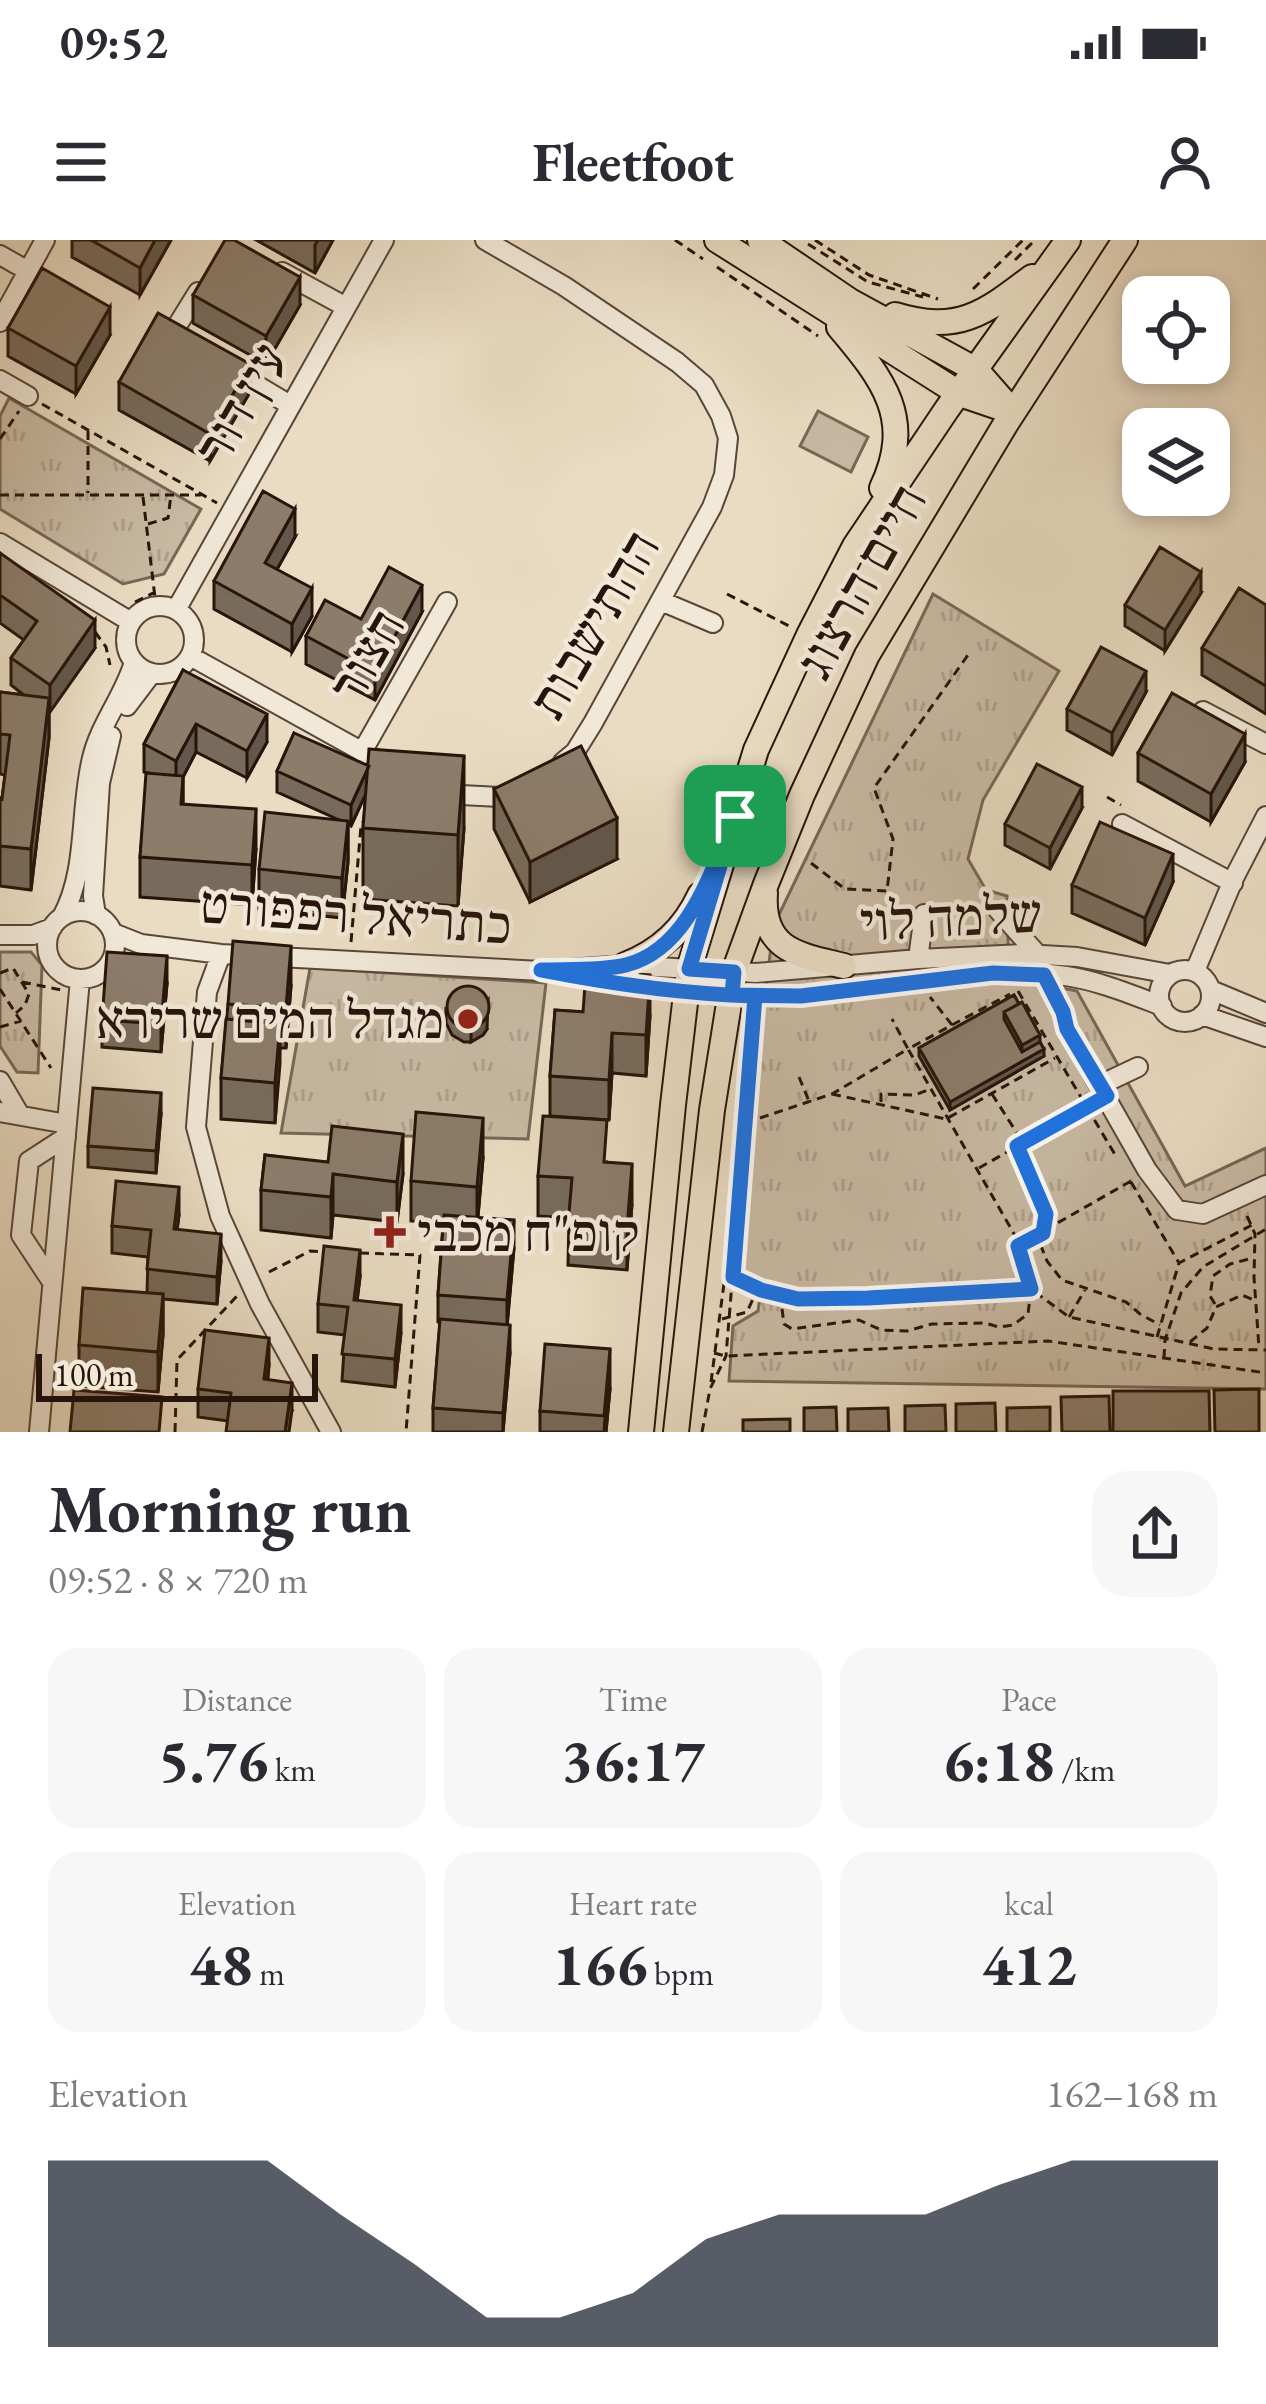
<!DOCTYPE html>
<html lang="en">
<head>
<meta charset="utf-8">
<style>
	:root { --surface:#fff; --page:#f7f7f7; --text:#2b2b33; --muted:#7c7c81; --accent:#111827 }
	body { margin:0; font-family:"EB Garamond","Frank Ruhl Libre",serif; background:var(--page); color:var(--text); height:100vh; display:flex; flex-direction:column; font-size:45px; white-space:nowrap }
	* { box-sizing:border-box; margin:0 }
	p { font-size:39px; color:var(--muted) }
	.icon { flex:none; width:66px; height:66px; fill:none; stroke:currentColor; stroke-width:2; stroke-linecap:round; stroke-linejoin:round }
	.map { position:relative; height:1192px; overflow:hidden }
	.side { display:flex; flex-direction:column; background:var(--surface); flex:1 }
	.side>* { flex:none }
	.tools { position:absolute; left:1122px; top:36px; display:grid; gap:24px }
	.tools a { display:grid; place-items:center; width:108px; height:108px; border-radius:24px; background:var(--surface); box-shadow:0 6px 18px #0003; font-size:60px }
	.scale { position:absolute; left:36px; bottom:30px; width:282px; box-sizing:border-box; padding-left:12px; border:6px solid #27140a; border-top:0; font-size:33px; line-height:42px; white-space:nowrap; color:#27140a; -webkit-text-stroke:9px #f1e8d8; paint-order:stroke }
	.pin { position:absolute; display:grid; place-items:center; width:102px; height:102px; color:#fff; margin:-51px; border-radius:24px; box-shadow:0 6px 18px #0006 }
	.round { display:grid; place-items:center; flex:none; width:126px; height:126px; border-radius:36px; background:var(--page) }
	.headline { display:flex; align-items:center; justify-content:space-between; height:204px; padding:0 48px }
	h1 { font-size:66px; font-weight:700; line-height:90px }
	.stats { display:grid; grid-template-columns:repeat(3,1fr); gap:18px; height:204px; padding:12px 48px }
	.stats div { display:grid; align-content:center; border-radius:30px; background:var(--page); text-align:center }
	.stats b { font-size:60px; font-weight:700 }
	.stats small { font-size:33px; font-weight:400 }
	.stats p { font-size:33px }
	.chart { height:336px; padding:24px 48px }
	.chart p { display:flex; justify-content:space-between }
	.chart svg { width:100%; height:216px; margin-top:12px; fill:var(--accent); opacity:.7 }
	.status { display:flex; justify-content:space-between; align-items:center; height:84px; padding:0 60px; background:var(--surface); direction:ltr }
	.status svg { height:33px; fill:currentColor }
	header { display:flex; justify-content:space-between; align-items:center; height:156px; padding:0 48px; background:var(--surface); font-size:54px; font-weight:700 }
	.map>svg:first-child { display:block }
</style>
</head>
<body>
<div class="status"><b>09:52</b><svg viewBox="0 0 49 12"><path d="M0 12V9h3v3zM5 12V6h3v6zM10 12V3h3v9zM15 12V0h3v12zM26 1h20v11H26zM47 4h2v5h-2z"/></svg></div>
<header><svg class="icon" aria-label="menu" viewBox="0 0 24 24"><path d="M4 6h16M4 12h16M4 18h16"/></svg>Fleetfoot<svg class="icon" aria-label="person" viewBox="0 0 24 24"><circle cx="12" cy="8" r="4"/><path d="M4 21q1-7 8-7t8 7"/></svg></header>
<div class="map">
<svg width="1266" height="1192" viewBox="0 0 1266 1192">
	<defs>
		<pattern id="park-tufts" width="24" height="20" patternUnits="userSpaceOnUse" patternTransform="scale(3)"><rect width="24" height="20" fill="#c9baa4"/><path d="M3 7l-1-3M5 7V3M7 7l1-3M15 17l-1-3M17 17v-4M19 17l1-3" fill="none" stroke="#ad9f8c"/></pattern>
	</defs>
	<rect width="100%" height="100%" fill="#eadcc3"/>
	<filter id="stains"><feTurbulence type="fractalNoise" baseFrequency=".00167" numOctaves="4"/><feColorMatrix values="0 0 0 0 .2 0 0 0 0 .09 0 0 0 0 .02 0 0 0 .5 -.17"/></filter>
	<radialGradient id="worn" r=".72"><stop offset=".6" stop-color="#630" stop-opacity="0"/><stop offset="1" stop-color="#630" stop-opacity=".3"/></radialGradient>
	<path fill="url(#park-tufts)" stroke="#786757" stroke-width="3" d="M9 158 201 269 164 334 123 344 0 269V176Z
		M933 354 1059 431 983 560 968 619 986 650 1007 656 1009 737 1077 751 1185 946 1266 908V1149L729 1141 733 1086 758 1071 762 1043 738 1028 753 842 774 685Z
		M0 712H31L42 725 38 833 17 832 0 806Z
		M310 728 546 743 528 899 281 893Z"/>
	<path fill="#c9baa4" stroke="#786757" stroke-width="3" d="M818 171 868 197 851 232 800 206Z"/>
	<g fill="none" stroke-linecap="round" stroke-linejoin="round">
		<g stroke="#584638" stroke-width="22">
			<path id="minor" d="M485 0 564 46 677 122 704 145 721 176 728 198 724 235 712 267 593 483 575 512 563 522
				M0 15 28 31
				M282 32 346 67
				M0 82 45 0
				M178 98 172 94 198 52
				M233 131 290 165
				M0 140 28 156
				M0 303 131 382
				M661 361 713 383
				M126 400a34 34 0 1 1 68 0a34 34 0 1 1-68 0Z
				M176 370 384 0
				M190 416 390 527
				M127 466 152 433
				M1203 471 1266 504
				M362 512 447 362
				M441 554 500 557 514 551
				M1122 584 1233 643
				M998 670 1038 715
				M47 705a34 34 0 1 1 68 0a34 34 0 1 1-68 0Z
				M96 675 93 656 100 543 111 496
				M62 677C88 629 79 571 92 518 100 484 124 456 134 422
				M113 693 141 704 221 714 541 731 625 725 756 733 918 719 1025 714 1077 717 1170 734
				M0 695H33L52 688
				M221 714 207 752 196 887 220 976 260 1064 331 1192
				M918 719 924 674
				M1159 756a26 26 0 1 1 52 0a26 26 0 1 1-52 0Z
				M1195 731 1234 638 1266 576
				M1044 735 1063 772 1067 789 1147 930 1177 970 1203 974 1266 945
				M628 746C685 752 745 760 802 756 889 750 978 722 1066 736 1099 741 1130 754 1162 766
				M1211 750 1266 773
				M1202 775 1266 797
				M0 841 20 875
				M1100 845 1138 827
				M0 872 67 884
				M52 1042 21 995 29 921 66 897
				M39 1192 80 739"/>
		</g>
		<g stroke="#27140a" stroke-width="28">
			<path id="major" d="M717 0 960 154 1013 172
				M760 0 850 61 976 130 1012 171
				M895 75C957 94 984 74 1032 37
				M839 87C883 139 915 179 882 248
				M765 653C761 711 799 715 844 726
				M625 725C659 712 685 688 700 655
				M641 1192 673 865 689 729 756 510 809 395 855 306 947 169 1068 0
				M676 1192 712 870 734 732 766 644 802 555 867 415 1005 185 1125 0"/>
		</g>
		<path stroke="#27140a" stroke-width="3" stroke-dasharray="9 6" stroke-linecap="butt" d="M675 0 703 19
			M815 0 869 35 938 59
			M808 4 868 42 923 57
			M1015 20 1035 0
			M717 27 818 96
			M973 49 1023 0
			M42 164 217 263
			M88 191V253
			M0 199 19 171
			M0 255H201
			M143 257 156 366
			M148 284 168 278 171 255
			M727 354 791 387
			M135 362 155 352
			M95 392 106 407 110 425
			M1107 557 1121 565
			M811 623 845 649 887 651 893 599 874 548 968 415
			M887 653 889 673
			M351 702 361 586 366 575
			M0 733 13 728 29 754 25 765 16 773
			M22 742 61 750
			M0 749 51 828
			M1018 751 1117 918
			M952 785 1010 754
			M0 787 21 781
			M799 837 809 861
			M832 854 946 879 1055 818
			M992 854 1022 901
			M881 862V854L915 855 928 850
			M737 883H745L752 775
			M1017 906 1046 973 1041 1006 1047 1021 1062 1040 1126 1062 1140 1074 1160 1085
			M979 928 1085 868
			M1131 942 1179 1023
			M1247 976 1255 994 1254 1037 1259 1108
			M1019 1005 1131 941
			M360 1013 420 1015 406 1192
			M269 1032 310 1011 326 1012
			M725 1036 798 1059 869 1058 1031 1049 1069 1077 1214 1109 1266 1110
			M780 1054 784 1084 792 1089 859 1080 881 1090 907 1091 932 1084 985 1083 999 1087 1013 1085 1028 1074 1031 1049 1017 999 908 809 952 785 930 757
			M1215 1064 1210 1056 1213 1036 1230 1024 1253 1018
			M1069 1077 1085 1050
			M722 1079 747 1072 757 1050
			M1157 1097 1179 1023 1252 985
			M1190 1102 1207 1088 1216 1067 1242 1055 1254 1060
			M714 1113 726 1116 1048 1101 1266 1133
			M1164 1118 1165 1100 1181 1053 1203 1027 1266 989
			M711 1142 725 1036 739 847
			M175 1192 177 1120 238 1055
			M702 1192 710 1149 726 1116 745 883 832 854 908 809 892 779"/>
		<use href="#minor" stroke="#f1e8d8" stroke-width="18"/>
		<use href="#major" stroke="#eadcc3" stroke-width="24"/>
	</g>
	<path fill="#786b5b" stroke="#27140a" stroke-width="3" d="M72 0H171L140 55 72 17Z
		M256 0H333L315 33Z
		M193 55 300 65 266 124 193 83Z
		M8 88 110 95 76 154 8 116Z
		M119 142 250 152 210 221 119 170Z
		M295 297 277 329 312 376 292 412 214 369V341Z
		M0 313 95 408 49 472V498L31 650 0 646V558L2 559 5 535 0 534V452L24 455 11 445V418L24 400 0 383Z
		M1201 353 1165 411 1125 386V365Z
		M1266 365V474L1202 435V408Z
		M422 372 375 460 306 424V396Z
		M183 430 267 502 247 538 196 512 183 537V564L256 609 252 665 140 657V617L148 533 144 532V504Z
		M1146 452 1112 515 1067 490V469Z
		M294 493 464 588 458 666 363 659V588L366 553 351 586 348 584V622L342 678 259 669V629L339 580 277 552V531Z
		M1138 513 1245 522 1211 582 1138 541Z
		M494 549 617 619 530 662 494 589Z
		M1082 568 1050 629 1005 605V584Z
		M1173 642 1145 705 1072 673V645Z
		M167 744 161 812 102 807V780Z
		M291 746 286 808H280L275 883 221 879V838L228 764Z
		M1014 755 1040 802 1044 816 950 870 919 816V808Z
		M446 769 487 789 483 795 471 802H464L452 795 446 783Z
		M555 770 650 776 646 836 612 833 609 880 550 876V836Z
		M161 874 156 933 88 927V906Z
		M265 915 403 934 397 982 333 975 331 998 261 990V950Z
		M483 918 478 977 514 1008 507 1085 510 1113 503 1192H433V1168L440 1083 438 1082V1055L443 984 411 981V941Z
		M607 922 632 964 627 1030 568 1025 569 978 538 976V936Z
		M179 975 177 989 221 1021 217 1064 163 1059V1095L158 1152 79 1146V1105L147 1053 148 1017 112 1013V986Z
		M360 1037 357 1060 401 1093 395 1147 342 1141 345 1095 318 1092V1064Z
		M269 1125 268 1140 292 1170 228 1181 198 1177V1149Z
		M610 1149 606 1192H540V1171Z"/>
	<path fill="#62574a" stroke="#27140a" stroke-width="3" d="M155 0H171L140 55V28Z
		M318 0H333L315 33V5Z
		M300 37V65L266 124V96Z
		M110 67V95L76 154V126Z
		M250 124V152L210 221V194Z
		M295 269V297L265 351V323Z
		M1201 332V353L1165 411V390Z
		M422 345V372L375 460V433Z
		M312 348V376L292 412V384Z
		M95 380V408L50 472V445Z
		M1146 431V452L1112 515V493Z
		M49 458V498L31 650V609Z
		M267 474V502L247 538V511Z
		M196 484V512L183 537V576L176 549V521Z
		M1245 494V522L1211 582V554Z
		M464 516V588L458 666V595Z
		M369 526V547L351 586V565Z
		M1082 547V568L1050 629V608Z
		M256 569V609L252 665V625Z
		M617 578V619L530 662V622Z
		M348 581V622L342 678V638Z
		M1173 614V642L1145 705V678Z
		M291 706V746L286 808V768Z
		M167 716V744L161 812V784Z
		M650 735V776L646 836V795Z
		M488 761 487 789 483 795 471 802V788Z
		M280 784V824L275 883V843Z
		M612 793V833L609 880V840Z
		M1040 795V809L1022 819V805Z
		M1044 809V816L950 870V862Z
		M161 853V874L156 933V911Z
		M483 878V918L477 987V947Z
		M403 894V934L397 982V942Z
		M632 924V964L627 1030V989Z
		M333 934V975L331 998V957Z
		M179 947V975L174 1017V989Z
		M514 980V1008L507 1088V1060Z
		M221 994V1021L217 1064V1037Z
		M360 1010V1037L354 1088V1060Z
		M163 1054V1095L158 1152V1112Z
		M401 1065V1093L395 1147V1119Z
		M510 1085V1113L503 1192V1173Z
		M269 1098V1125L264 1167V1139Z
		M610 1109V1149L606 1192H604Z
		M292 1143V1170L289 1192H285Z"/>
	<path fill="#8c7c6a" stroke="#27140a" stroke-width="3" d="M91 0H155L140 28Z
		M225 0H234L300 37 266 96 193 55Z
		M42 28 110 67 76 126 8 88Z
		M158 73 250 124 210 194 119 142Z
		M263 251 295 269 265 323 312 348 292 384 214 341Z
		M1160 307 1201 332 1165 390 1125 365Z
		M0 313 95 380 50 445 11 418 37 381 0 355Z
		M389 327 422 345 375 433 306 396 325 360 361 379Z
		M1239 348 1266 365V446L1202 408Z
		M1101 407 1146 431 1112 493 1067 469Z
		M183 430 267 474 247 511 196 484 176 521 144 504Z
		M0 452 49 458 31 609 0 606V558L2 559 10 495 0 494Z
		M1172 453 1245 494 1211 554 1138 513Z
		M294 493 369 526 351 565 277 531Z
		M581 506 617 578 530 622 494 549Z
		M369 509 464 516 458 595 363 588Z
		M1037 524 1082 547 1050 608 1005 584Z
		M146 533 183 536 181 564 256 569 252 625 140 617Z
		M265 572 348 581 342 638 259 629Z
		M1100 582 1173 614 1145 678 1072 645Z
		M233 701 291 706 286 768 228 764Z
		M107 712 167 716 161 784 102 780Z
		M586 731 650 735 646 795 612 793 609 840 550 836 555 770 583 772Z
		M447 767a21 21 0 1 1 42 0a21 21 0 1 1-42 0Z
		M1014 755 1019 764 1004 772V779L1022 812 1040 802 1044 809 950 862 919 808Z
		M1022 762 1040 795 1022 805 1004 772Z
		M226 779 280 784 275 843 221 838Z
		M93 848 161 853 156 911 88 906Z
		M416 872 483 878 477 947 411 941Z
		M543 876 607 880 604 922 632 924 627 989 568 985 572 938 538 936Z
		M332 886 403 894 397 942 333 934 331 957 261 950 265 915 328 922Z
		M116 941 179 947 174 989 221 994 217 1037 147 1029 151 990 112 986Z
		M444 975 514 980 507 1060 438 1055Z
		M324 1006 360 1010 354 1060 401 1065 395 1119 342 1114 348 1067 318 1064Z
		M83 1048 163 1054 158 1112 79 1105Z
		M440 1079 510 1085 503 1173 433 1168Z
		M205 1090 269 1098 264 1139 292 1143 285 1192H226L231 1153 198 1149Z
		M545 1104 610 1109 604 1176 540 1171Z
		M1259 1149V1192H1215L1214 1150Z
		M74 1150 162 1157 159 1192H70Z
		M1113 1151H1209L1210 1192H1113Z
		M1109 1156 1110 1192H1062L1061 1157Z
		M995 1163 996 1192H956V1164Z
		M945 1165 946 1192H905V1166Z
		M836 1167 837 1192H804V1168Z
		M1050 1167V1192H1007V1168Z
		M888 1168 889 1192H848V1169Z
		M790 1179V1192H743V1180Z"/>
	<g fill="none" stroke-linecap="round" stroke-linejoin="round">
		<g stroke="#fff" stroke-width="24">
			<path id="route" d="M735 576C712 628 690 709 626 725 600 731 568 729 541 730 612 744 683 754 755 756L733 1037 761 1050 798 1059 868 1058 1031 1049 1018 1006 1043 993 1046 974 1017 906 1107 856 1067 789 1063 772 1044 735 993 733 801 756 732 755 734 732 689 729 735 576"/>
		</g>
		<use href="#route" stroke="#1a73e8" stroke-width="15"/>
	</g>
	<g fill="#8f2418" stroke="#f1e8d8" stroke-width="4.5">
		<circle cx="468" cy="779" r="12"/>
		<path d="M384 974h12v12h12v12h-12v12h-12v-12h-12v-12h12z"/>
	</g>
	<g text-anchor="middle" stroke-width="9" stroke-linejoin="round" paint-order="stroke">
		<g font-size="54" fill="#27140a" stroke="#f1e8d8">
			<text transform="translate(240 163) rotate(-60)" y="19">עין דור</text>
			<text transform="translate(860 341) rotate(-61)" y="19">חיים הרצוג</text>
			<text transform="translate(593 384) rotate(-60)" y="19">ההתישבות</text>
			<text transform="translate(366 415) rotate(-60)" y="19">חצור</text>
			<text transform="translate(356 674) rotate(4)" y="19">כתריאל רפפורט</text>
			<text transform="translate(951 677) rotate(-3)" y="19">שלמה לוי</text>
		</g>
		<g font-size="54" fill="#27140a" stroke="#f1e8d8" text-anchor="end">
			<text x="444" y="798">מגדל המים שרירא</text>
			<text x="417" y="1011" text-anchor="start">קופ"ח מכבי</text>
		</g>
	</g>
	<rect width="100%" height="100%" filter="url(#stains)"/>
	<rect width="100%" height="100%" fill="url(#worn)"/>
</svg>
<div class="tools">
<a><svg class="icon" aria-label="locate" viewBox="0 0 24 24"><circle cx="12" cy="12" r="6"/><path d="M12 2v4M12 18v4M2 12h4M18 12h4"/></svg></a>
<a><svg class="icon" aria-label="layers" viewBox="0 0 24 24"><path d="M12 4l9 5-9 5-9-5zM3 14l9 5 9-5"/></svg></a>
</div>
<div class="scale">100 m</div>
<div class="pin" style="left:735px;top:576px;background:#1e9e55"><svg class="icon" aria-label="arrive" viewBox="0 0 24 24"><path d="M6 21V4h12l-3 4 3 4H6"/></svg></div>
</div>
<section class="side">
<div class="headline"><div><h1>Morning run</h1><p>09:52 · 8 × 720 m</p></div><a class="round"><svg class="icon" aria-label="share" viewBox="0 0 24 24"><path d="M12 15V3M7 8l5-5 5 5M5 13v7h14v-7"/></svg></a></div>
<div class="stats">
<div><p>Distance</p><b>5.76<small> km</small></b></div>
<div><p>Time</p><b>36:17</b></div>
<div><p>Pace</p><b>6:18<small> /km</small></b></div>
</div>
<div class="stats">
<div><p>Elevation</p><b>48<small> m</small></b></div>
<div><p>Heart rate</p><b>166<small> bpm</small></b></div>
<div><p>kcal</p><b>412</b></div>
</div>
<div class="chart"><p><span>Elevation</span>162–168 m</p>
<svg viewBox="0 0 160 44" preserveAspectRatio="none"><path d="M0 44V6L10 6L20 6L30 6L40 17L50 27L60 38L70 38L80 33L90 22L100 17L110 17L120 17L130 11L140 6L150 6L160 6V44z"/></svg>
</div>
</section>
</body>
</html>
